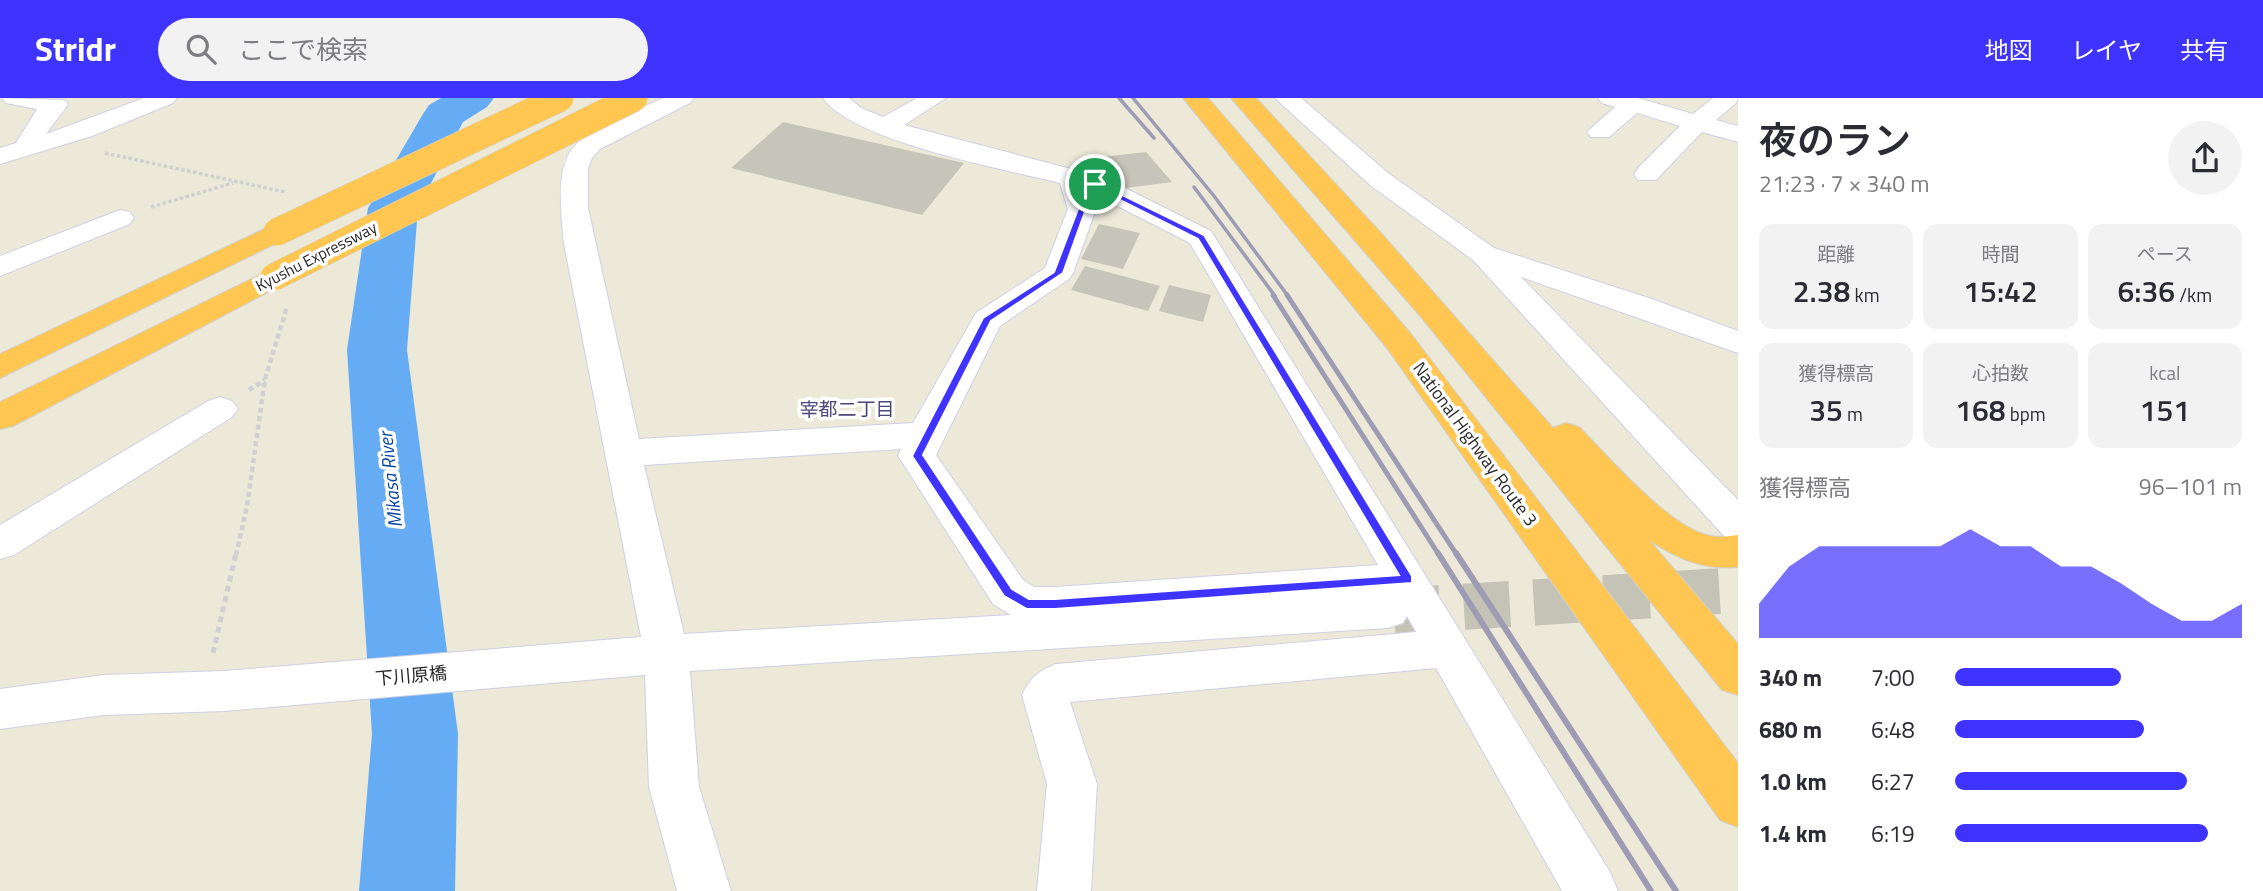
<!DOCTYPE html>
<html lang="ja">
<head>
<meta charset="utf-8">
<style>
	:root { --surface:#fff; --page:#f2f2f3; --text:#2b2b33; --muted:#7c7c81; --accent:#3f33ff }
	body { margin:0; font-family:"Titillium Web","Noto Sans JP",sans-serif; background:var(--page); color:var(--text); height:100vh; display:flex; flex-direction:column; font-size:26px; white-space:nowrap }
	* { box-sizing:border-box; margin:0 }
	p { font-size:23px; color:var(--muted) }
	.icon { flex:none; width:38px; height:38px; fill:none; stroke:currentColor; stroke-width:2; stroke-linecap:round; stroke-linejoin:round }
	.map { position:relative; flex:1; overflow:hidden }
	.details { display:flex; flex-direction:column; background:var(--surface); width:525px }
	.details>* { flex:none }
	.pin { position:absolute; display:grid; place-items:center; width:60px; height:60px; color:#fff; margin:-30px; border:4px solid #fff; border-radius:50%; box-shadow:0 2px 7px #0007 }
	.round { display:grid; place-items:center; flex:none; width:74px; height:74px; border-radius:37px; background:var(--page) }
	.headline { display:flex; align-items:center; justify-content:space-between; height:119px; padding:0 21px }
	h1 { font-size:38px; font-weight:600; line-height:52px }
	.stats { display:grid; grid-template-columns:repeat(3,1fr); gap:10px; height:119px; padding:7px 21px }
	.stats div { display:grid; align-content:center; border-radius:14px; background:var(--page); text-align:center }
	.stats b { font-size:30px; font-weight:600 }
	.stats small { font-size:19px; font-weight:400 }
	.stats p { font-size:19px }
	.chart { height:196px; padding:14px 21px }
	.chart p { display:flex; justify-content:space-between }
	.chart svg { width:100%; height:126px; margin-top:7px; fill:var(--accent); opacity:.7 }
	ul { padding:0 21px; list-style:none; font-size:23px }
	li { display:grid; grid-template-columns:112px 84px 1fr; align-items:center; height:52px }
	li i { height:18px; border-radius:9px; background:var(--accent) }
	header { display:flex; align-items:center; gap:42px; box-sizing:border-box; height:98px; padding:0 35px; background:var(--accent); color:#fff }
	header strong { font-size:33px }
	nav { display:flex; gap:38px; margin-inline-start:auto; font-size:24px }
	.search { width:490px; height:63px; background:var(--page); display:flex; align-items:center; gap:18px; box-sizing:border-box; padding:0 24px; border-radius:38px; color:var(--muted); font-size:26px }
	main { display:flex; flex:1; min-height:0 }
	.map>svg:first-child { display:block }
</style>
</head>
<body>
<header>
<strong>Stridr</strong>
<div class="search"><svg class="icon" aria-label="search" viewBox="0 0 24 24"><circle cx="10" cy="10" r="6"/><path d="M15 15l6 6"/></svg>ここで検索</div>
<nav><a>地図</a><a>レイヤ</a><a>共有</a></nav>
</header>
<main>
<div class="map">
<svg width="1738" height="793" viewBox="0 0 1738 793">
	<rect width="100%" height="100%" fill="#ece9d9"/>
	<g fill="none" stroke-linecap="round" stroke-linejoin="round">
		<path fill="#65acf5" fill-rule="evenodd" d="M441 0H494L487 9 463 24 418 110 407 252 458 636 455 793H359L372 636 347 252 368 110 423 16 429 7Z"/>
	</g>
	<path fill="#c7c5b9" d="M783 24 964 65 922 117 731 70Z
		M1146 54 1172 84 1126 90 1102 59Z
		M1099 126 1140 135 1123 171 1081 161Z
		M1085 168 1160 188 1148 213 1071 192Z
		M1169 187 1211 197 1203 224 1159 213Z"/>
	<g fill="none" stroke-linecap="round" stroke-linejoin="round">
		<path stroke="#c5c3b6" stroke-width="46" stroke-dasharray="46 24" stroke-linecap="butt" d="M1394 513 1738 492"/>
		<g stroke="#d0cfe3" stroke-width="2">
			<path id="minor" d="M2 0 65 2 68 7 46 36 144 0H177L173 5 92 38 0 66V50L16 45 37 11 6 5Z
				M663 0H694L690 5 600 51 592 60 588 71V110L639 341 913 325 976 215 1045 170 1068 111 1060 85C1005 71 854 44 823 0H849L861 10 883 19 917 0H946L904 27 1105 80 1211 133 1610 774 1618 793H1562L1436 570 1070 604 1097 686 1091 793H1037L1047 686 1022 597C1030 580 1038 573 1056 566L1416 534 1407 518 1403 525 1388 530 690 573 699 689 731 793H677L649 689 645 577 224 613 104 617 0 631V591L104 577 224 573 641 539 564 146C552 38 571 42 663 0ZM1090 94 1190 145 1378 467 1055 489H1034L1023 482 936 357 1000 228 1069 181 1073 175 1096 111ZM901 351 898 358 904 367 993 506 1011 517 684 536 644 367Z
				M1275 0H1301L1388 75 1494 150 1655 202 1738 233V255L1521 179 1738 402V442L1724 438 1473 162 1370 87Z
				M1598 0H1638L1693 16 1713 0H1738L1736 5 1716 22 1738 28V44L1702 34 1656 82H1638L1634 76 1638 70 1680 28 1637 15 1609 39H1591L1587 34 1615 9 1602 5Z
				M120 112 130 114 134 120 130 126 0 178V158Z
				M220 299 232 303 238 311 232 319 14 457 0 461V427L208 303Z"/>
		</g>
		<g stroke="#d0d0d0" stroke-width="2">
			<path id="highway" d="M1183 0H1208L1411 236 1738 665V729L1720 722 1387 250Z
				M1231 0H1256L1381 135 1553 330 1566 325 1579 329C1608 358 1671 432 1711 438 1720 440 1729 438 1738 437V469C1704 472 1677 461 1649 442L1738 546V597L1722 592 1422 220Z
				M277 125 287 128 291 134 287 140 0 280V256Z
				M274 170 285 173 289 179 285 185 13 328 0 331V304Z"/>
		</g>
		<path stroke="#d0d0d0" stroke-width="3.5" stroke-dasharray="3.5 2.5" stroke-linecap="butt" d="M105 55 285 94
			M151 109 233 85"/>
		<path stroke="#d0d0d0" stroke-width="4.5" stroke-dasharray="5 3.5" stroke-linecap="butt" d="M249 292 265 282
			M236 457 247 408 265 281 287 209"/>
		<path stroke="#d0d0d0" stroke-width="5" stroke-dasharray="6 4.5" stroke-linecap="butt" d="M213 555 236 455"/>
		<use href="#minor" fill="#fff" fill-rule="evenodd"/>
		<use href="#highway" fill="#ffc751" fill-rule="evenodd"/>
		<path stroke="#9e9cb4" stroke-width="3.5" d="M1119 0 1154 40
			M1133 0 1214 98 1288 198
			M1194 89 1275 198"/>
		<path stroke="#9e9cb4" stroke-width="5" d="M1273 197 1439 457
			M1287 197 1457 457"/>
		<path stroke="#9e9cb4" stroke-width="6" d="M1438 455 1651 793
			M1456 455 1676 793"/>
		<g stroke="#d0d0d0" stroke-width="28" stroke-linecap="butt">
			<path id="highway-bridge" d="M277 134 560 0
				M274 179 634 0"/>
		</g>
		<use href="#highway-bridge" stroke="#ffc751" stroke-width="27"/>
	</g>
	<path fill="#3f33ff" stroke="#fff" stroke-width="2" fill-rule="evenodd" d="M1072 79 1098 85 1204 137 1412 478V485L1055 511H1027L1004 498 912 358 983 220 1054 174 1078 111 1068 81ZM1077 85 1092 88 1198 141 1399 477 1055 501H1029L1012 491 923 357 991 223 1063 175 1086 111Z"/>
	<g text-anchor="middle" stroke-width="7" stroke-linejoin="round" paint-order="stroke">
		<g font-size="16" fill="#292929" stroke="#fff">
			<text transform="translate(316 158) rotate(-27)" y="6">Kyushu Expressway</text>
		</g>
		<g font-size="18" fill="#292929" stroke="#fff">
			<text transform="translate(1475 346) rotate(54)" y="6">National Highway Route 3</text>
			<text transform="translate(411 578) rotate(-5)" y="6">下川原橋</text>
		</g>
		<g font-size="19" fill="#4a477c" stroke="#fff">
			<text x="847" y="318">宰都二丁目</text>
		</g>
		<g font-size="19" font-style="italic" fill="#0545a0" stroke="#fff">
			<text transform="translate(390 382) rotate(-96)" y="7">Mikasa River</text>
		</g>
	</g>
</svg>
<div class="pin" style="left:1095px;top:86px;background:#1e9e55"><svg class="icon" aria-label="arrive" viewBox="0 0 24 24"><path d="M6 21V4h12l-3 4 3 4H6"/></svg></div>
</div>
<section class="details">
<div class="headline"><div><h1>夜のラン</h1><p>21:23 · 7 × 340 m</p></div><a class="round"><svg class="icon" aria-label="share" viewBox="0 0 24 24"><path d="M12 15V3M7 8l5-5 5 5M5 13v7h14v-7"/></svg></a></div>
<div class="stats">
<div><p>距離</p><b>2.38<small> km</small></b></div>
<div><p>時間</p><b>15:42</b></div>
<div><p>ペース</p><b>6:36<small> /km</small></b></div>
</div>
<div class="stats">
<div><p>獲得標高</p><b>35<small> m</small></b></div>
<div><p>心拍数</p><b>168<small> bpm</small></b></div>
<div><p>kcal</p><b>151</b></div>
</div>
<div class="chart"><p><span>獲得標高</span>96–101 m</p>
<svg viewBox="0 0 160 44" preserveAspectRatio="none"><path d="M0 44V32L10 19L20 12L30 12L40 12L50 12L60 12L70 6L80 12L90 12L100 19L110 19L120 25L130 32L140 38L150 38L160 32V44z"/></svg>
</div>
<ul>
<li><b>340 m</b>7:00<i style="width:58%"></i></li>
<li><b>680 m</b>6:48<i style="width:66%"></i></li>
<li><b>1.0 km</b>6:27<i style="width:81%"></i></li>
<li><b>1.4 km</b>6:19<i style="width:88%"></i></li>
</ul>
</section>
</main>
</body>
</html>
